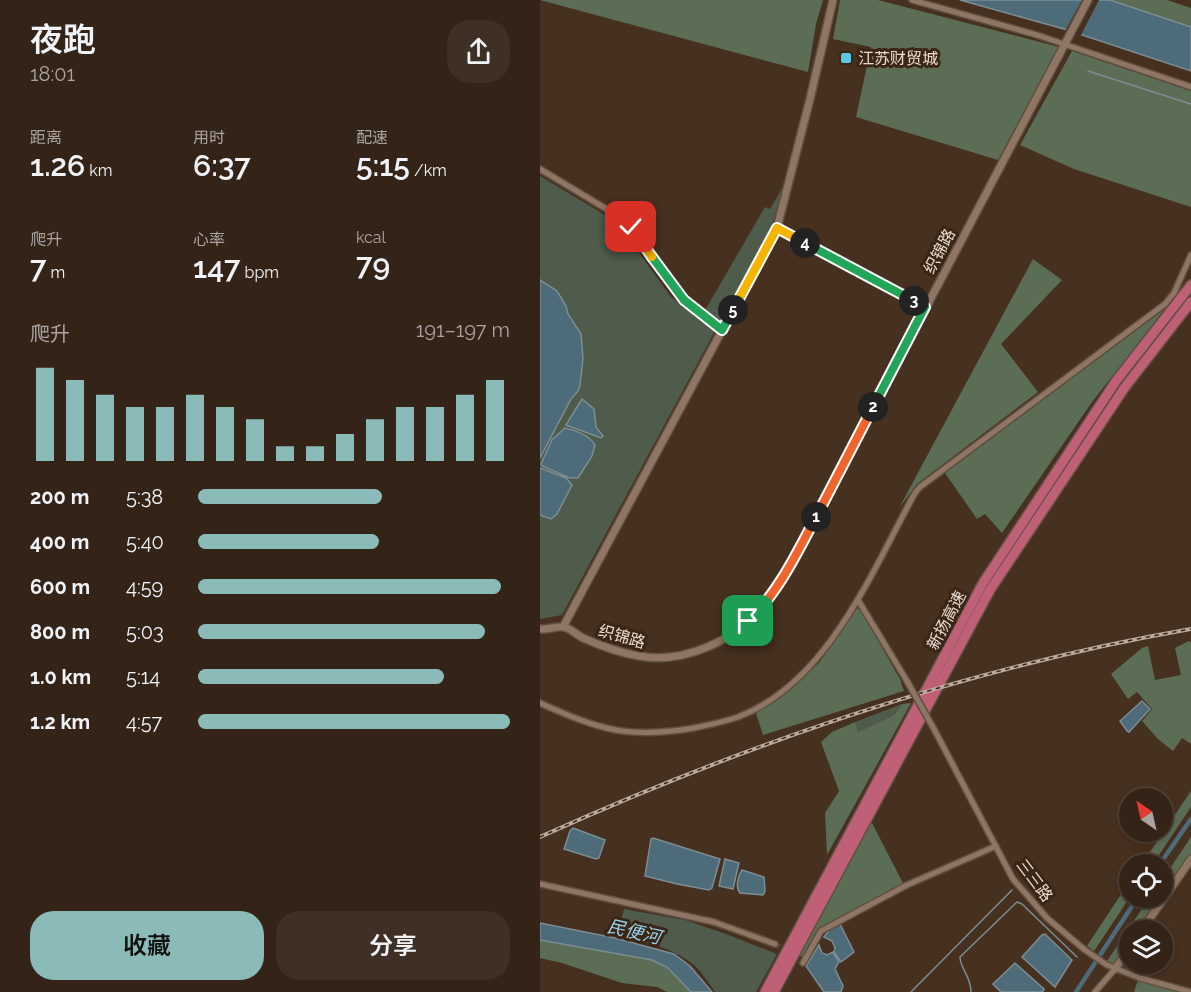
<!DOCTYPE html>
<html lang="zh">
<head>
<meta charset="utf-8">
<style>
	:root { --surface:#342418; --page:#3f3025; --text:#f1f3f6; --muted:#a9a4a2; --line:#4e4137; --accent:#8bbbb9 }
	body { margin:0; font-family:Raleway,"Noto Sans SC",sans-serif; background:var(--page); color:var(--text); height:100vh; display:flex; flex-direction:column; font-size:22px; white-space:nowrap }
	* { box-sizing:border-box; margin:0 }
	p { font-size:20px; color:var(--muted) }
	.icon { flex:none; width:33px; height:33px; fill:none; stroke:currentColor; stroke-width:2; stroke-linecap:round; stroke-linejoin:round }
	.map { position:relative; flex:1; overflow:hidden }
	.side { display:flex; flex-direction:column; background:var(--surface); width:540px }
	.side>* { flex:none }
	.needle { width:39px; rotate:326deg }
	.fabs { position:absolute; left:579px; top:788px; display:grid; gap:12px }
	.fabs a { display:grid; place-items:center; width:54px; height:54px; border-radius:50%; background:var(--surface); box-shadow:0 3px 9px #0003,0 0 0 2px var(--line); font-size:30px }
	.pin { position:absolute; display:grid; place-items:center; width:51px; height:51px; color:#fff; margin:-26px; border-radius:12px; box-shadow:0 3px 9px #0006 }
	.km { position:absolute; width:30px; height:30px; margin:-15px; border-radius:50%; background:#222; color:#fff; font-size:16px; line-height:30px; text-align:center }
	.round { display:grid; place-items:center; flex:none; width:63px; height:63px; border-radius:24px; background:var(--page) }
	.head { display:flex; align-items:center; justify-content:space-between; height:102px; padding:0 30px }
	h1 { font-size:33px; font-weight:600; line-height:45px }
	.stats { display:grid; grid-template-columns:repeat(3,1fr); gap:9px; height:102px; padding:6px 30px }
	.stats div { display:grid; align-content:center }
	.stats b { font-size:30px; font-weight:600 }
	.stats small { font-size:16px; font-weight:400 }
	.stats p { font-size:16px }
	.chart { height:168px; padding:12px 30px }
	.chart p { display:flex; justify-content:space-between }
	.chart svg { width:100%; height:108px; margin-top:6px; stroke:var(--accent); stroke-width:6 }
	.cta { display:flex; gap:12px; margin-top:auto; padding:12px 30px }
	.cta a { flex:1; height:69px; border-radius:24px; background:var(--accent); color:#111; font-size:24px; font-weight:600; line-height:69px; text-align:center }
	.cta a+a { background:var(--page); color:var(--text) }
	ul { padding:0 30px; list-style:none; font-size:20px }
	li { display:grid; grid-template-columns:96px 72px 1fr; align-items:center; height:45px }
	li i { height:15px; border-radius:8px; background:var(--accent) }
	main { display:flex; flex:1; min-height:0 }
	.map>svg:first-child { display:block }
</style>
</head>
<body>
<main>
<section class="side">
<div class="head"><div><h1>夜跑</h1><p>18:01</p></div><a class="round"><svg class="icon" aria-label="share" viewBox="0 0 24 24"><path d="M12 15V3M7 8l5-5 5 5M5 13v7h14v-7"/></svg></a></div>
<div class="stats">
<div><p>距离</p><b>1.26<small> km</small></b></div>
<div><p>用时</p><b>6:37</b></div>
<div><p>配速</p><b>5:15<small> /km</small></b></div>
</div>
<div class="stats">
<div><p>爬升</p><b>7<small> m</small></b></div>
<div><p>心率</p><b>147<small> bpm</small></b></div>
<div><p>kcal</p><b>79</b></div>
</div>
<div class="chart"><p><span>爬升</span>191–197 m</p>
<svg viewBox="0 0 160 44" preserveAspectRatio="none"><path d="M5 44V6M15 44V11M25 44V17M35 44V22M45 44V22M55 44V17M65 44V22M75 44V27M85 44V38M95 44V38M105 44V33M115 44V27M125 44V22M135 44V22M145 44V17M155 44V11"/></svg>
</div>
<ul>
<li><b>200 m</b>5:38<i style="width:59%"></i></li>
<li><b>400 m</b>5:40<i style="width:58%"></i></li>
<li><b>600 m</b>4:59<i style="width:97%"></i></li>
<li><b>800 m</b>5:03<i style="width:92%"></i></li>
<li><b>1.0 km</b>5:14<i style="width:79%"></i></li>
<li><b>1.2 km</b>4:57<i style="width:100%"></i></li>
</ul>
<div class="cta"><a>收藏</a><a>分享</a></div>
</section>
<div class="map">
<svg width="651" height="992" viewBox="0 0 651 992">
	<rect width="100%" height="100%" fill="#463020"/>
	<path fill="#4f5b4b" d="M0 176 65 215 87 236 131 297 175 331 22 615 0 619Z
		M244 185 231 229 180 324 164 312 225 207 230 209Z
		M362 704 354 715 318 732 315 722Z
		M84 909 145 920 186 934 237 954 216 992H175C169 984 163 973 155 966 133 947 105 942 77 935Z"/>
	<path fill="#5c6d56" d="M0 0H283L276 24 268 72Z
		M300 0H338L519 47 458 160 316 117 331 47 293 39Z
		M571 0H627L651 8V27Z
		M532 51 651 91V207L534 169 480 145Z
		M493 259 522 280 461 344 498 392 377 484 359 508Z
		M626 308 552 402 462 533 445 514 437 519 405 473Z
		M317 608 321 611 360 679 364 691 223 735 216 713 249 690 279 663Z
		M649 641 651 643V744L642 738 633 751 618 739 602 721 612 709 597 692 588 699 571 674 602 648 608 646 615 680 641 675 635 648Z
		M371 703 287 855 285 813 299 791 281 742 292 732 315 722 318 732 354 715 362 704Z
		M651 791V807L613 864H602Z
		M331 821 366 889 305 921 301 918 280 929 264 957 259 956Z
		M651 837V854L623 895V879Z
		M589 882 590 897 554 951 547 946Z
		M610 897H621L598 930H590L589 943 575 965 567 961Z
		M0 940 112 960 127 967 151 992H127L117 987 82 983 22 963 0 958Z
		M598 980 635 991V992H594Z"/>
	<path fill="#4d6b78" stroke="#7c8d93" stroke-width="1.5" d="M420 0H570L651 27V71L524 29Z
		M0 280 17 291 26 306 28 314 41 334 43 358 40 385 38 391 31 399 0 458Z
		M42 399 54 409 56 427 63 436 61 438 26 425Z
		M25 428C37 431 49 435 55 445L52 456 38 478H30L2 466 1 464 12 440Z
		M0 468 26 478 32 485 17 514 11 519 0 515Z
		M602 701 610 709 589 732 587 731 580 721Z
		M33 828 65 840 59 858 56 859 24 849 30 831Z
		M113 838 180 859 172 888 169 890 137 884 105 876 111 839Z
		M185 859 199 863 193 889 179 886Z
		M202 870 224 877 225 891 223 895 200 893C195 887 198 876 202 870Z
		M0 923 75 938 134 954 150 966 172 992H151L127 967 112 960 0 940Z
		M300 924 314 952 301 962 294 952 295 948 292 941 284 937 290 929Z
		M505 934 532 960 515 987 482 957 502 935Z
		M279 945 282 953 287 955 293 952 299 962 295 969 303 986 301 992H284L266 966Z
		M475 963 504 989 503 992H461L453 984Z"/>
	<path fill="#463020" d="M542 0H559L540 37 524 33Z"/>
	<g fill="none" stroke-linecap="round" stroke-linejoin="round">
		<path stroke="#7c8d93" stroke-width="1.5" d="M548 71 651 104
			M371 992 472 890
			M431 992C431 975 420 969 420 957L477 902 482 904 537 957"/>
		<path stroke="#4d6b78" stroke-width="4.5" d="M620 864 651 819
			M536 992 598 897"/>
		<path stroke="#5f4a3b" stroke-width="5" stroke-dasharray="5 2.5" stroke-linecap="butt" d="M235 944 263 963"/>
		<g stroke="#604f41" stroke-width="8">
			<path id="street" d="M372 0 497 35 651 87
				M0 169 73 213 91 227 144 300 182 330
				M318 600 367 681
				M0 703C60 730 88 739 154 728 168 725 184 722 198 717 288 683 332 571 375 493L380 487 625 304 634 293 651 255
				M394 729 473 879 507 918 545 950 567 965 600 978 651 992
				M0 884 174 922 235 944
				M263 963 281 931 367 885 456 846
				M555 992 575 969"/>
		</g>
		<g stroke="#604f41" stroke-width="10">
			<path id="secondary" d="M237 228 385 307
				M23 627 237 228 270 99 293 0
				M0 629C8 630 16 626 23 627 29 627 37 635 43 638 61 646 80 653 99 656 144 664 194 641 222 607 242 584 255 555 270 528L548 0
				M602 930 651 859
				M575 969 590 947"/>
		</g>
		<g stroke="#604f41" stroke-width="12">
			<path id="highway" d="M225 992 443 583 576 381 651 285
				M234 992 450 590 585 387 651 302"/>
		</g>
		<use href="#street" stroke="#8f7664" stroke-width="5"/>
		<use href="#secondary" stroke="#8f7664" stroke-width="7"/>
		<use href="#highway" stroke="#c06077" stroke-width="9"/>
		<g stroke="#baa99e" stroke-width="4">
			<path id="rail" d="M0 837C208 743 426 668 651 629"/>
		</g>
		<use href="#rail" stroke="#3b2616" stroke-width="1.5" stroke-dasharray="4.5" stroke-linecap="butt"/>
		<g stroke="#604f41" stroke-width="8" stroke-linecap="butt">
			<path id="street-bridge" d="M367 681 394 729"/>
		</g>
		<use href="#street-bridge" stroke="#8f7664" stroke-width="5"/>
	</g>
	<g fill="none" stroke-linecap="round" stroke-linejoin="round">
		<g stroke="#fff" stroke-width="12">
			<path id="split-1" d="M208 621C238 593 257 553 276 517"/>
		</g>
		<g stroke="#fff" stroke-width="12">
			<path id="split-2" d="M276 517 333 407"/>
		</g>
		<g stroke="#fff" stroke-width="12">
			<path id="split-3" d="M333 407 385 307 374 301"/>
		</g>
		<g stroke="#fff" stroke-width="12">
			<path id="split-4" d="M265 243 374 301"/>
		</g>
		<g stroke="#fff" stroke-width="12">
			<path id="split-5" d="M193 310 237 228 265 243"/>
		</g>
		<g stroke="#fff" stroke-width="12">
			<path id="split-6" d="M112 257 144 300 182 330 193 310"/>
		</g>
		<g stroke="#fff" stroke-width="12">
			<path id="split-7" d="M91 227 112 257"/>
		</g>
		<use href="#split-1" stroke="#f0652b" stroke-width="8"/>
		<use href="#split-2" stroke="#f0652b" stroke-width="8"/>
		<use href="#split-3" stroke="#22a559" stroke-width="8"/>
		<use href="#split-4" stroke="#22a559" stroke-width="8"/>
		<use href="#split-5" stroke="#f5b400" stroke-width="8"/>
		<use href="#split-6" stroke="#22a559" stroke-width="8"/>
		<use href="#split-7" stroke="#f5b400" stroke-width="8"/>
	</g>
	<rect fill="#59c8e4" stroke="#3b2616" stroke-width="2" x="300" y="52" width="12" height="12" rx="3"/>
	<g text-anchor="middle" stroke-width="6" stroke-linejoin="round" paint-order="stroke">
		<g font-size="16" fill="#eadcd2" stroke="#3b2616" text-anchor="start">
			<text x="318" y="64">江苏财贸城</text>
		</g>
		<g font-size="16" fill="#eadcd2" stroke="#3b2616">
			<text transform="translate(399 251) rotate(-62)" y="6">织锦路</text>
			<text transform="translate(406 620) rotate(-62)" y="6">新扬高速</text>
			<text transform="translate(82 636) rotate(16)" y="6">织锦路</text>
			<text transform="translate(495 880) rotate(53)" y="6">三三路</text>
		</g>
		<g font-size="18" font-style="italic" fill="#97d3eb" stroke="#3b2616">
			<text transform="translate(94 932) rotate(13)" y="6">民便河</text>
		</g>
	</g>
</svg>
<div class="fabs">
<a><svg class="needle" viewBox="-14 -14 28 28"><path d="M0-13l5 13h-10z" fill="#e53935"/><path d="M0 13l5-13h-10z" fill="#a9a4a2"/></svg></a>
<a><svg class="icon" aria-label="locate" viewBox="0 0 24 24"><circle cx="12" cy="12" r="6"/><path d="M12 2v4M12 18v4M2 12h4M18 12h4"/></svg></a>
<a><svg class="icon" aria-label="layers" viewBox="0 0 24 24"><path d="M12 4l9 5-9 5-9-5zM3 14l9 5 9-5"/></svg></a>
</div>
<div class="pin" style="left:208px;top:621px;background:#1e9e55"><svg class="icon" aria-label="arrive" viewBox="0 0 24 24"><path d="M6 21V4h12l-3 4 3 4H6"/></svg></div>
<div class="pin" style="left:91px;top:227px;background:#d93025"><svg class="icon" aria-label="check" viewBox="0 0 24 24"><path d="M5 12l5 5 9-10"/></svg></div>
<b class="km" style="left:276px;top:517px">1</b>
<b class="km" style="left:333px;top:407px">2</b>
<b class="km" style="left:374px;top:301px">3</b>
<b class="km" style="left:265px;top:243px">4</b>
<b class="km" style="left:193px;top:310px">5</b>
</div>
</main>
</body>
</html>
